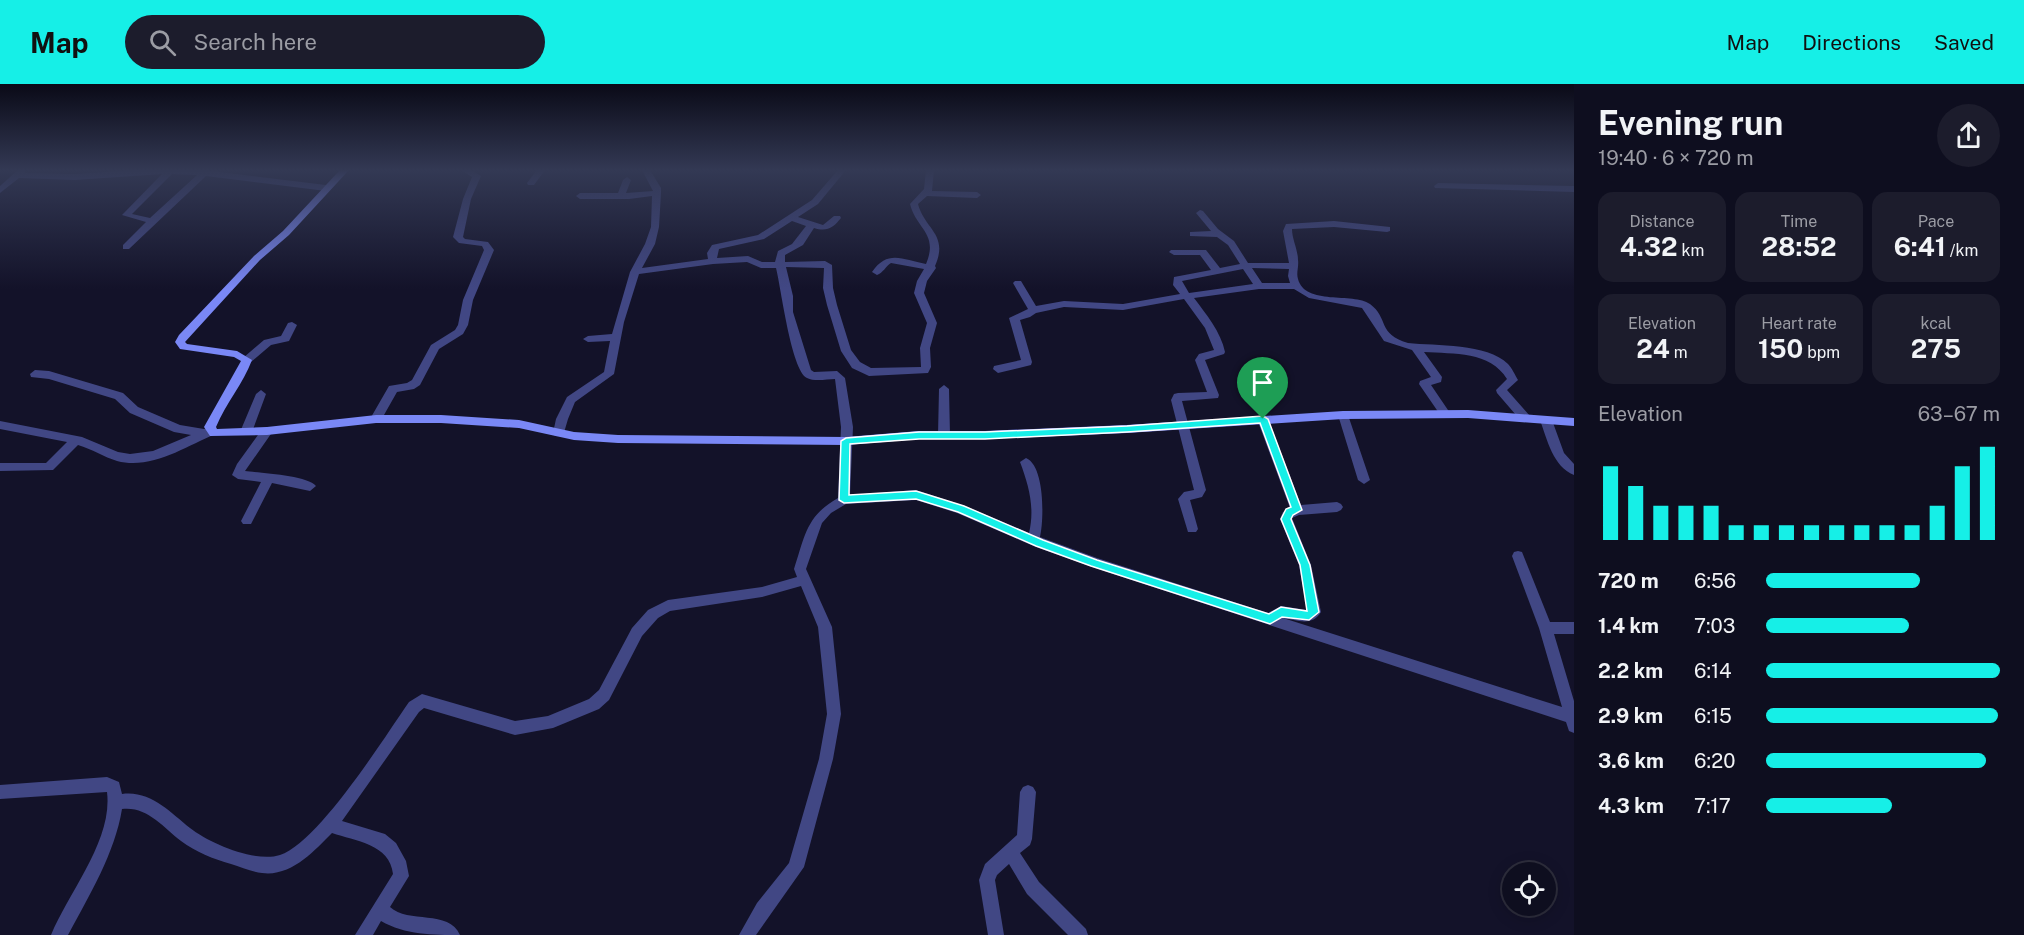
<!DOCTYPE html>
<html lang="en">
<head>
<meta charset="utf-8">
<style>
	:root { --surface:#0e0e1f; --page:#1c1c2c; --text:#f1f3f6; --muted:#9b9ca4; --line:#2e2e3d; --accent:#16efe7 }
	body { margin:0; font-family:"Public Sans",sans-serif; background:var(--page); color:var(--text); height:100vh; display:flex; flex-direction:column; font-size:22px; white-space:nowrap }
	* { box-sizing:border-box; margin:0 }
	p { font-size:20px; color:var(--muted) }
	.icon { flex:none; width:33px; height:33px; fill:none; stroke:currentColor; stroke-width:2; stroke-linecap:round; stroke-linejoin:round }
	.map { position:relative; flex:1; overflow:hidden }
	.details { display:flex; flex-direction:column; background:var(--surface); width:450px }
	.details>* { flex:none }
	.tools { position:absolute; left:1502px; top:778px; display:grid; gap:12px }
	.tools a { display:grid; place-items:center; width:54px; height:54px; border-radius:50%; background:var(--surface); box-shadow:0 3px 15px #0003,0 0 0 2px var(--line); font-size:30px }
	.pin { position:absolute; display:grid; place-items:center; width:51px; height:51px; color:#fff; margin:-62px -26px; border-radius:50% 50% 50% 0; rotate:-45deg; box-shadow:0 0 6px #0007 }
	.pin .icon { rotate:45deg }
	.round { display:grid; place-items:center; flex:none; width:63px; height:63px; border-radius:32px; background:var(--page) }
	.head { display:flex; align-items:center; justify-content:space-between; height:102px; padding:0 24px }
	h1 { font-size:33px; font-weight:700; line-height:45px }
	.metrics { display:grid; grid-template-columns:repeat(3,1fr); gap:9px; height:102px; padding:6px 24px }
	.metrics div { display:grid; align-content:center; border-radius:15px; background:var(--page); text-align:center }
	.metrics b { font-size:26px; font-weight:700 }
	.metrics small { font-size:16px; font-weight:400 }
	.metrics p { font-size:16px }
	.chart { height:168px; padding:12px 24px }
	.chart p { display:flex; justify-content:space-between }
	.chart svg { width:100%; height:108px; margin-top:6px; stroke:var(--accent); stroke-width:6 }
	ul { padding:0 24px; list-style:none; font-size:20px }
	li { display:grid; grid-template-columns:96px 72px 1fr; align-items:center; height:45px }
	li i { height:15px; border-radius:8px; background:var(--accent) }
	header { display:flex; align-items:center; gap:36px; box-sizing:border-box; height:84px; padding:0 30px; background:var(--accent); color:#111 }
	header strong { font-size:28px }
	nav { display:flex; gap:33px; margin-inline-start:auto; font-size:21px }
	.search { width:420px; height:54px; background:var(--page); display:flex; align-items:center; gap:15px; box-sizing:border-box; padding:0 21px; border-radius:33px; color:var(--muted); font-size:22px }
	main { display:flex; flex:1; min-height:0 }
	.map>svg:first-child { display:block }
</style>
</head>
<body>
<header>
<strong>Map</strong>
<div class="search"><svg class="icon" aria-label="search" viewBox="0 0 24 24"><circle cx="10" cy="10" r="6"/><path d="M15 15l6 6"/></svg>Search here</div>
<nav><a>Map</a><a>Directions</a><a>Saved</a></nav>
</header>
<main>
<div class="map">
<svg width="1574" height="851" viewBox="0 0 1574 851">
	<rect width="100%" height="100%" fill="#131229"/>
	<g fill="none" stroke-linecap="round" stroke-linejoin="round">
		<path fill="#414784" fill-rule="evenodd" d="M18 86H25V89L75 90 136 86H204L326 101 330 104 326 107 206 92 129 165H123V161L146 138 122 131 162 90 75 96 19 94 0 109V102ZM172 90 197 91 150 134 132 130Z
			M461 86H471L481 92 471 115 463 153 465 155 488 158 494 166 473 216 468 241 463 250 439 265 420 301 414 305 397 308 380 338H372L370 335 389 302 407 299 412 296 431 261 455 246 458 241 463 216 484 166 482 162 459 159 453 153 463 115 472 93Z
			M537 86H545L534 101H528L527 99Z
			M642 86H650L661 104V109L659 143 655 160 642 184 708 175 707 169 712 161 758 151 812 116 838 86H846L818 120 798 133 823 141 834 132H840L841 134C833 144 827 148 814 144L803 161 785 171V178L825 177 832 181 833 204 837 221 851 266 860 278 871 284 921 283 920 264 927 239 914 209 917 197 924 185 891 179C886 182 883 189 877 191L872 188C888 165 903 176 926 180 939 149 916 145 910 120L924 105 926 86H934L932 107 977 108 981 111 977 114 927 112 918 120C925 146 949 150 935 182L936 184 927 197 924 209 937 239 930 264 931 283 928 289 869 292 852 284 841 267 827 221 823 204 824 184 786 183 793 212V228L811 286 814 288 837 287 845 294 853 343 850 411 916 406 965 422 1029 449C1035 424 1029 402 1020 378L1026 374C1045 382 1044 436 1040 453L1097 474 1268 529 1281 522 1307 526 1299 481 1280 435 1283 428 1290 424 1257 335 1259 332H1267L1301 421 1337 418 1341 420 1343 423 1341 426 1337 428 1299 431 1292 434 1311 481 1321 528C1312 543 1297 536 1283 534L1562 623 1539 544 1512 472 1514 468 1518 467 1522 468 1550 538H1574V550H1554L1574 617V649L1569 647 1566 638 1095 484 1036 463 957 429 916 416 846 420 831 429 822 439 806 485 832 543 841 630 833 675 804 783 756 851H739L757 819 789 779 819 675 827 630 818 543 801 502 762 513 670 527 658 534 642 552 609 616 599 625 553 644 515 651 424 624 419 628 342 737 385 750 396 759 406 777 409 792 390 823C408 840 449 825 460 851 433 851 405 851 381 837L373 851H355L393 790C390 760 355 757 332 749 314 767 291 793 262 789 252 788 241 783 231 780 213 775 196 768 181 757 163 743 147 722 122 725 115 769 89 812 68 851H51C69 808 113 756 107 708L0 715V701L107 693 119 698 122 710C150 706 170 728 190 744 209 759 255 779 280 771 318 759 384 654 409 618L422 610 515 637 548 632 589 615 599 606 632 544 648 526 668 516 762 503 797 493 794 485C805 452 806 432 838 414L841 343 835 295C827 295 815 298 807 294 791 286 781 203 776 184H761L747 178 713 180 639 190 624 238 614 290 575 318 568 335 563 352H555L553 349 556 335 567 313 604 288 610 257 588 258 583 255 588 252 612 250 630 188 645 160 651 143 652 112 629 115H580L576 112 580 109H618L623 96 627 93 631 96 626 109 653 107ZM792 137 806 142 792 160 778 167 775 178H762L748 172 717 174 719 165 764 155Z
			M1438 99 1574 102V108L1435 104 1434 102Z
			M1200 126 1203 127 1218 145 1234 157 1248 179H1289L1283 147 1286 140 1334 137 1390 143V147L1387 148 1334 143 1292 145C1292 155 1298 166 1298 176 1299 183 1296 189 1298 195 1305 222 1353 208 1370 220 1389 234 1377 250 1408 259 1436 262 1487 259 1508 280 1512 284 1515 291 1518 296L1507 306 1530 332 1532 335 1530 338H1522L1497 309 1496 306 1507 295C1490 267 1454 270 1424 268L1442 293 1441 298 1431 301 1450 329 1445 333 1441 332 1419 300 1420 297 1431 293 1412 266 1384 257 1362 224 1309 214 1294 205H1259L1194 214C1206 230 1221 248 1225 268L1224 270 1205 276 1219 311 1218 314 1182 317 1206 406 1202 413 1190 416 1198 445 1196 448H1188L1178 415 1184 408 1194 406 1171 316 1174 310 1178 309 1207 308 1195 276 1199 270 1214 266 1205 244 1184 215 1123 226 1064 223 1036 229 1030 233 1020 236 1032 278 1031 281 998 289 993 285 994 282 1021 276 1009 234 1028 225 1013 199 1015 197H1021L1036 222 1064 217 1123 220 1180 210 1173 201 1174 193 1211 186 1200 171H1174L1169 168 1171 166H1206L1220 184 1240 180 1228 161 1217 153 1190 152V148L1211 147 1196 129ZM1252 184 1289 185 1288 192 1290 199H1262ZM1243 185 1253 200 1189 209 1182 197Z
			M292 238 297 241 289 257 271 261 251 278H243L242 276 243 274 264 256 281 252 288 239Z
			M35 286 49 287 123 309 138 323 180 341 204 345 211 343 217 347 215 350C185 363 151 386 117 377 104 373 92 365 78 361L53 386 0 387V379H46L67 358 0 345V337L82 353 118 368 130 370 153 367 191 351 174 348 130 329 115 315 49 295 31 293 30 290Z
			M944 301 949 305 950 351 944 355 938 351 939 305Z
			M261 306 266 310 252 348 250 351H242L240 348 256 310Z
			M1343 327 1348 331 1370 396 1364 400 1358 396 1338 331Z
			M1546 332 1552 336 1564 369 1574 380V391C1553 383 1547 355 1540 336Z
			M267 343 273 347 245 387C260 389 307 391 316 402L310 407 272 399 251 440H243L241 437 261 398 238 395 232 391 237 380 263 344Z
			M1028 701 1033 703 1036 708 1032 755 1030 761 1020 769 1039 798 1086 845 1088 851H1068L1027 810 1009 780 997 791 995 796 1004 851H988L979 796 985 780 1017 751 1020 708 1023 703Z"/>
		<path fill="#7a88f6" fill-rule="evenodd" d="M340 86H349L289 151 260 176 185 258 187 260 237 267 252 276C243 300 226 319 216 343L217 345 267 343 376 331H441L519 336 574 348 618 351 846 353 919 347H985L1127 341 1343 327 1468 326 1574 334V342L1468 334 1343 335 1127 349 985 355H919L846 361 618 359 574 356 519 344 441 339H376L267 351 210 352 204 343 241 277 234 273 180 265 175 258 179 251 254 172 283 147Z"/>
	</g>
	<linearGradient id="sky" x2="0" y2="1"><stop stop-color="#0a0a17"/><stop offset="0.42" stop-color="#333954"/><stop offset="1" stop-color="#333954" stop-opacity="0"/></linearGradient>
	<rect width="1574" height="205" fill="url(#sky)"/>
	<path fill="#16efe7" stroke="#fff" stroke-width="1.5" fill-rule="evenodd" d="M1263 332 1268 335 1302 426 1293 431 1291 435 1310 481 1319 528 1309 536 1282 533 1270 540 1091 482 1036 462 958 428 916 415 844 419 839 416 841 357 846 354 919 348H985L1127 342ZM1260 339 1291 423 1286 425 1281 435 1300 481 1307 527 1281 523 1269 530 1097 476 1043 456 964 422 916 407 849 411 850 360 919 355H985L1127 348Z"/>
</svg>
<div class="tools">
<a><svg class="icon" aria-label="locate" viewBox="0 0 24 24"><circle cx="12" cy="12" r="6"/><path d="M12 2v4M12 18v4M2 12h4M18 12h4"/></svg></a>
</div>
<div class="pin" style="left:1263px;top:335px;background:#1e9e55"><svg class="icon" aria-label="arrive" viewBox="0 0 24 24"><path d="M6 21V4h12l-3 4 3 4H6"/></svg></div>
</div>
<section class="details">
<div class="head"><div><h1>Evening run</h1><p>19:40 · 6 × 720 m</p></div><a class="round"><svg class="icon" aria-label="share" viewBox="0 0 24 24"><path d="M12 15V3M7 8l5-5 5 5M5 13v7h14v-7"/></svg></a></div>
<div class="metrics">
<div><p>Distance</p><b>4.32<small> km</small></b></div>
<div><p>Time</p><b>28:52</b></div>
<div><p>Pace</p><b>6:41<small> /km</small></b></div>
</div>
<div class="metrics">
<div><p>Elevation</p><b>24<small> m</small></b></div>
<div><p>Heart rate</p><b>150<small> bpm</small></b></div>
<div><p>kcal</p><b>275</b></div>
</div>
<div class="chart"><p><span>Elevation</span>63–67 m</p>
<svg viewBox="0 0 160 44" preserveAspectRatio="none"><path d="M5 44V14M15 44V22M25 44V30M35 44V30M45 44V30M55 44V38M65 44V38M75 44V38M85 44V38M95 44V38M105 44V38M115 44V38M125 44V38M135 44V30M145 44V14M155 44V6"/></svg>
</div>
<ul>
<li><b>720 m</b>6:56<i style="width:66%"></i></li>
<li><b>1.4 km</b>7:03<i style="width:61%"></i></li>
<li><b>2.2 km</b>6:14<i style="width:100%"></i></li>
<li><b>2.9 km</b>6:15<i style="width:99%"></i></li>
<li><b>3.6 km</b>6:20<i style="width:94%"></i></li>
<li><b>4.3 km</b>7:17<i style="width:54%"></i></li>
</ul>
</section>
</main>
</body>
</html>
